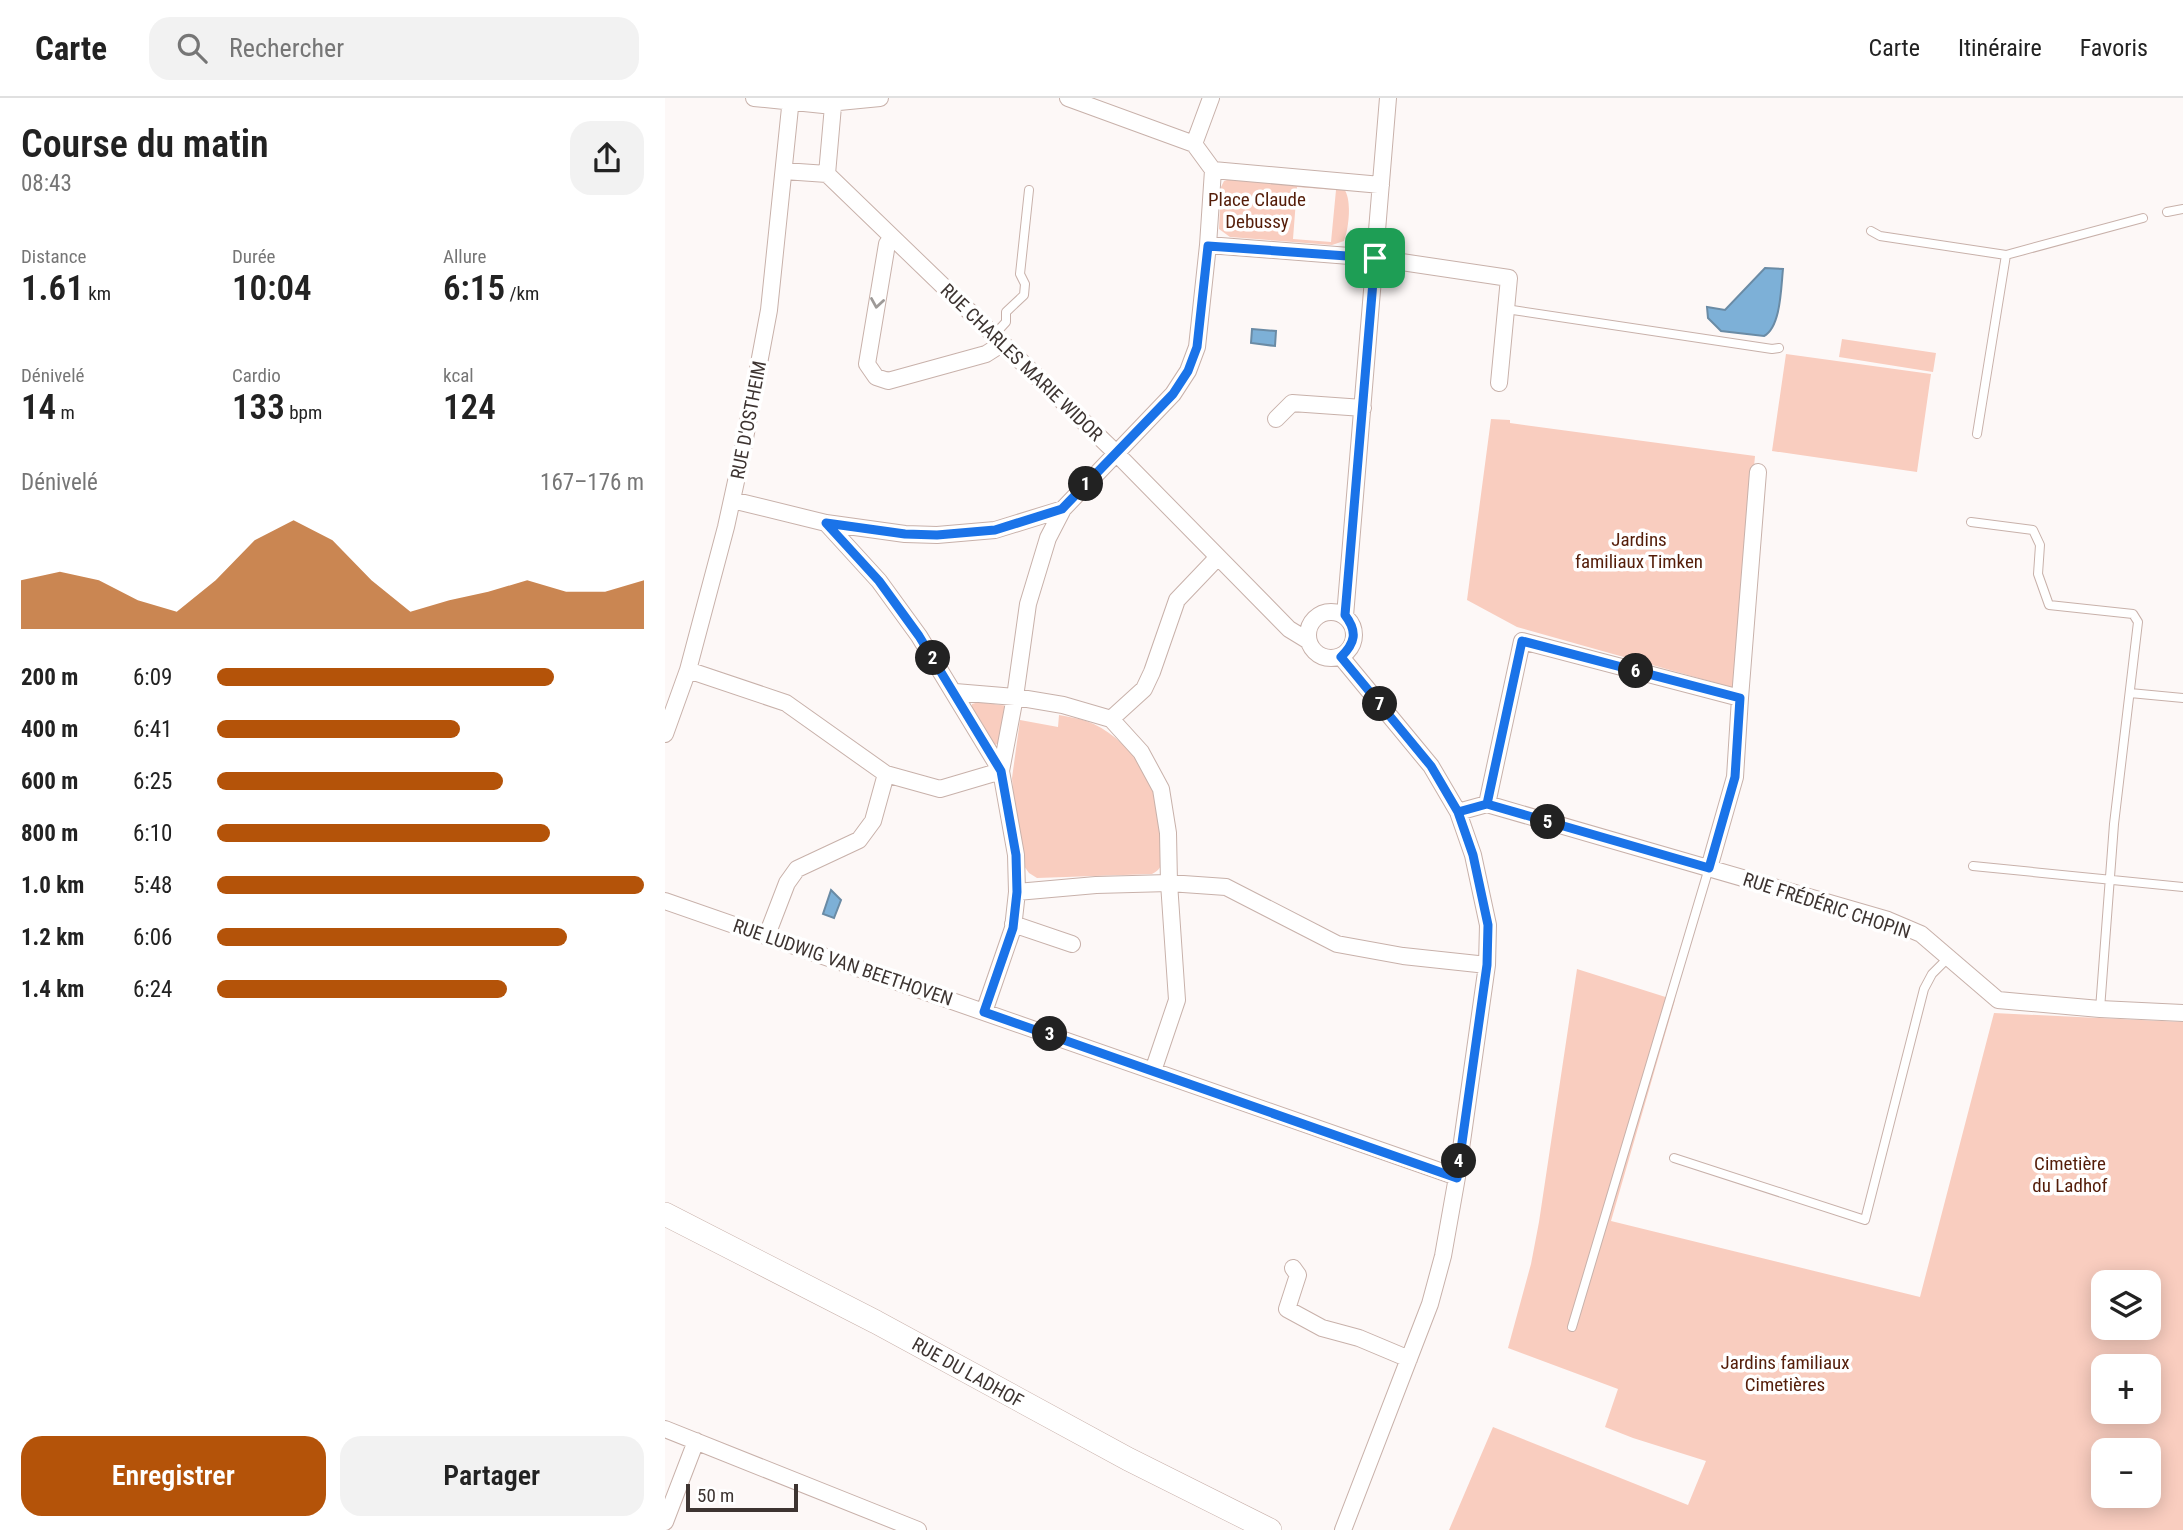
<!DOCTYPE html>
<html lang="fr">
<head>
<meta charset="utf-8">
<style>
	:root { --surface:#fff; --page:#f2f2f2; --text:#222; --muted:#767676; --line:#e0e0e0; --accent:#b45309 }
	body { margin:0; font-family:"Roboto Condensed",sans-serif; background:var(--page); color:var(--text); height:100vh; display:flex; flex-direction:column; font-size:26px; white-space:nowrap }
	* { box-sizing:border-box; margin:0 }
	p { font-size:23px; color:var(--muted) }
	.icon { flex:none; width:38px; height:38px; fill:none; stroke:currentColor; stroke-width:2; stroke-linecap:round; stroke-linejoin:round }
	.map { position:relative; flex:1; overflow:hidden }
	.sheet { display:flex; flex-direction:column; background:var(--surface); width:665px }
	.sheet>* { flex:none }
	.tools { position:absolute; left:1426px; top:1172px; display:grid; gap:14px }
	.tools a { display:grid; place-items:center; width:70px; height:70px; border-radius:14px; background:var(--surface); box-shadow:0 4px 18px #0003; font-size:35px }
	.scale { position:absolute; left:21px; bottom:18px; width:112px; box-sizing:border-box; padding-left:7px; border:4px solid #3d3431; border-top:0; font-size:19px; line-height:24px; white-space:nowrap; color:#3d3431; -webkit-text-stroke:5px #fff; paint-order:stroke }
	.pin { position:absolute; display:grid; place-items:center; width:60px; height:60px; color:#fff; margin:-30px; border-radius:14px; box-shadow:0 4px 10px #0006 }
	.km { position:absolute; width:35px; height:35px; margin:-18px; border-radius:50%; background:#222; color:#fff; font-size:19px; line-height:35px; text-align:center }
	.round { display:grid; place-items:center; flex:none; width:74px; height:74px; border-radius:21px; background:var(--page) }
	.headline { display:flex; align-items:center; justify-content:space-between; height:119px; padding:0 21px }
	h1 { font-size:38px; font-weight:600; line-height:52px }
	.figures { display:grid; grid-template-columns:repeat(3,1fr); gap:10px; height:119px; padding:7px 21px }
	.figures div { display:grid; align-content:center }
	.figures b { font-size:35px; font-weight:600 }
	.figures small { font-size:19px; font-weight:400 }
	.figures p { font-size:19px }
	.chart { height:196px; padding:14px 21px }
	.chart p { display:flex; justify-content:space-between }
	.chart svg { width:100%; height:126px; margin-top:7px; fill:var(--accent); opacity:.7 }
	.button { display:flex; gap:14px; margin-top:auto; padding:14px 21px }
	.button a { flex:1; height:80px; border-radius:21px; background:var(--accent); color:#fff; font-size:28px; font-weight:600; line-height:80px; text-align:center }
	.button a+a { background:var(--page); color:var(--text) }
	ul { padding:0 21px; list-style:none; font-size:23px }
	li { display:grid; grid-template-columns:112px 84px 1fr; align-items:center; height:52px }
	li i { height:18px; border-radius:9px; background:var(--accent) }
	header { display:flex; align-items:center; gap:42px; box-sizing:border-box; height:98px; padding:0 35px; background:var(--surface); border-bottom:2px solid var(--line) }
	header strong { font-size:33px }
	nav { display:flex; gap:38px; margin-inline-start:auto; font-size:24px }
	.search { width:490px; height:63px; background:var(--page); display:flex; align-items:center; gap:18px; box-sizing:border-box; padding:0 24px; border-radius:21px; color:var(--muted); font-size:26px }
	main { display:flex; flex:1; min-height:0 }
	.map>svg:first-child { display:block }
</style>
</head>
<body>
<header>
<strong>Carte</strong>
<div class="search"><svg class="icon" aria-label="search" viewBox="0 0 24 24"><circle cx="10" cy="10" r="6"/><path d="M15 15l6 6"/></svg>Rechercher</div>
<nav><a>Carte</a><a>Itinéraire</a><a>Favoris</a></nav>
</header>
<main>
<section class="sheet">
<div class="headline"><div><h1>Course du matin</h1><p>08:43</p></div><a class="round"><svg class="icon" aria-label="share" viewBox="0 0 24 24"><path d="M12 15V3M7 8l5-5 5 5M5 13v7h14v-7"/></svg></a></div>
<div class="figures">
<div><p>Distance</p><b>1.61<small> km</small></b></div>
<div><p>Durée</p><b>10:04</b></div>
<div><p>Allure</p><b>6:15<small> /km</small></b></div>
</div>
<div class="figures">
<div><p>Dénivelé</p><b>14<small> m</small></b></div>
<div><p>Cardio</p><b>133<small> bpm</small></b></div>
<div><p>kcal</p><b>124</b></div>
</div>
<div class="chart"><p><span>Dénivelé</span>167–176 m</p>
<svg viewBox="0 0 160 44" preserveAspectRatio="none"><path d="M0 44V27L10 24L20 27L30 34L40 38L50 27L60 13L70 6L80 13L90 27L100 38L110 34L120 31L130 27L140 31L150 31L160 27V44z"/></svg>
</div>
<ul>
<li><b>200 m</b>6:09<i style="width:79%"></i></li>
<li><b>400 m</b>6:41<i style="width:57%"></i></li>
<li><b>600 m</b>6:25<i style="width:67%"></i></li>
<li><b>800 m</b>6:10<i style="width:78%"></i></li>
<li><b>1.0 km</b>5:48<i style="width:100%"></i></li>
<li><b>1.2 km</b>6:06<i style="width:82%"></i></li>
<li><b>1.4 km</b>6:24<i style="width:68%"></i></li>
</ul>
<div class="button"><a>Enregistrer</a><a>Partager</a></div>
</section>
<div class="map">
<svg width="1518" height="1432" viewBox="0 0 1518 1432">
	<rect width="100%" height="100%" fill="#fdf8f7"/>
	<path fill="#f9cdbf" fill-rule="evenodd" d="M565 81 679 91C687 101 684 130 679 143L667 147 565 139 554 131 556 89 559 83ZM632 89 671 92 666 144 628 141Z
		M1177 241 1271 255 1268 274 1174 259Z
		M1121 256 1266 276 1252 374 1107 353Z
		M826 321 845 322V325L1090 358 1069 590 852 529 802 502Z
		M314 604 343 608 340 640 329 648 307 610V606Z
		M394 617C403 619 413 620 421 623 456 635 485 672 493 707 497 724 496 743 497 761 496 769 495 772 487 776L372 780 364 775 359 768 349 706 347 680 355 622 393 629Z
		M912 871 1010 902 946 1123 1255 1199 1329 915 1518 924V1432H784L828 1329 1023 1407 1041 1363 968 1340 940 1329 953 1291 843 1250 866 1166 874 1124ZM1438 1185H1484V1230H1438ZM1438 1269H1484V1314H1438ZM1438 1353H1484V1398H1438Z"/>
	<path fill="#7db0d7" stroke="#6a8ba5" stroke-width="2" d="M1100 170 1118 171C1116 189 1116 229 1099 238L1056 233 1043 220 1042 209 1060 212Z
		M587 231 611 233 610 248 586 245Z
		M166 792 176 802 169 820 158 816Z"/>
	<g fill="none" stroke-linecap="round" stroke-linejoin="round">
		<g stroke="#c8b1aa" stroke-width="10">
			<path id="service" d="M1502 114 1518 111
				M1206 133 1215 138 1341 157
				M841 211 1107 251 1114 250
				M329 237 341 224V214L359 197 360 186 355 176 364 92
				M1312 336 1341 157 1478 120
				M1306 424 1368 432 1375 447 1373 476 1384 507 1468 516 1473 524 1449 726 1435 911
				M1465 595 1518 600
				M1308 768 1518 789
				M1009 1060 1200 1122 1259 891 1267 876 1283 860
				M907 1229 1044 770"/>
		</g>
		<g stroke="#c8b1aa" stroke-width="18">
			<path id="minor" d="M89 0 168 8 174 4 215 0
				M403 0 529 46 548 72
				M529 46 546 0
				M119 73 162 76 450 354 624 531 642 542
				M162 76 168 8
				M716 87 548 72 543 147 710 160 844 180 834 285
				M227 139 222 146 202 266 211 279 223 283 321 256 332 249 336 244
				M611 321 627 305 698 310
				M67 402 161 425 240 436 272 437 330 432 398 411 508 296 523 273 532 249 543 147
				M161 425 214 483 254 538 336 673 351 757 352 794 348 830 319 914
				M643 537a23 23 0 1 1 46 0a23 23 0 1 1-46 0Z
				M680 518 723 0
				M676 559 766 668 793 714 808 757 823 827 822 867 792 1079 778 1158 765 1206 678 1432
				M23 572 121 605 221 676 275 691 336 673 350 599 363 506 383 440 398 411
				M290 594 350 599 398 607 446 621
				M1075 600 1093 374
				M0 636 23 572 61 429 77 356 104 212 126 0
				M822 706 857 543 1075 600 1070 679 1044 770
				M793 714 822 706 1223 822 1256 836 1333 902 1435 911 1518 915
				M352 794 431 787 504 785 561 789 672 846 738 858 822 867
				M0 803 792 1079
				M348 826 407 846
				M102 837 122 785 132 771 194 742 208 723 221 676
				M488 973 512 902 504 785 503 735 496 691 476 654 446 621 479 591 487 574 512 502 553 459
				M628 1170 633 1177 622 1211 657 1230 694 1240 744 1261
				M0 1331 253 1432
				M0 1424 31 1343"/>
		</g>
		<g stroke="#c8b1aa" stroke-width="24">
			<path id="secondary" d="M0 1116 211 1224 463 1361 605 1432"/>
		</g>
		<use href="#service" stroke="#fff" stroke-width="8"/>
		<use href="#minor" stroke="#fff" stroke-width="16"/>
		<use href="#secondary" stroke="#fff" stroke-width="23"/>
	</g>
	<defs><path id="oneway-chevron" d="M-2-3.5L2.5 0L-2 3.5" fill="none" stroke-width="1.6" stroke-linecap="round" stroke-linejoin="round" transform="scale(1.75)"/></defs>
	<use stroke="#9e9a98" href="#oneway-chevron" transform="translate(212 205) rotate(99)"/>
	<g fill="none" stroke-linecap="round" stroke-linejoin="round">
		<g stroke="#fff" stroke-width="14">
			<path id="route" d="M710 160 543 148 532 249 523 273 508 296 397 411 330 432 272 437 240 436 161 425 214 483 254 538 336 673 351 757 352 794 348 830 319 914 792 1080 822 867 823 827 808 757 793 714 822 706 1044 770 1070 679 1075 600 857 543 822 706 793 714 766 668 676 559C690 545 693 534 680 517L710 160"/>
		</g>
		<use href="#route" stroke="#1a73e8" stroke-width="9"/>
	</g>
	<g text-anchor="middle" stroke-width="7" stroke-linejoin="round" paint-order="stroke">
		<g font-size="19" fill="#541d09" stroke="#fff">
			<text x="592" y="108">Place Claude<tspan x="592" dy="22">Debussy</tspan></text>
			<text x="974" y="448">Jardins<tspan x="974" dy="22">familiaux Timken</tspan></text>
			<text x="1405" y="1072">Cimetière<tspan x="1405" dy="22">du Ladhof</tspan></text>
			<text x="1120" y="1271">Jardins familiaux<tspan x="1120" dy="22">Cimetières</tspan></text>
		</g>
		<g font-size="19" fill="#3d3431" stroke="#fff">
			<text transform="translate(357 264) rotate(44)" y="7">RUE CHARLES MARIE WIDOR</text>
			<text transform="translate(83 322) rotate(-79)" y="7">RUE D'OSTHEIM</text>
			<text transform="translate(1162 807) rotate(18)" y="7">RUE FRÉDÉRIC CHOPIN</text>
			<text transform="translate(178 864) rotate(19)" y="7">RUE LUDWIG VAN BEETHOVEN</text>
			<text transform="translate(303 1274) rotate(29)" y="7">RUE DU LADHOF</text>
		</g>
	</g>
</svg>
<div class="tools">
<a><svg class="icon" aria-label="layers" viewBox="0 0 24 24"><path d="M12 4l9 5-9 5-9-5zM3 14l9 5 9-5"/></svg></a>
<a>+</a>
<a>−</a>
</div>
<div class="scale">50 m</div>
<div class="pin" style="left:710px;top:160px;background:#1e9e55"><svg class="icon" aria-label="arrive" viewBox="0 0 24 24"><path d="M6 21V4h12l-3 4 3 4H6"/></svg></div>
<b class="km" style="left:421px;top:386px">1</b>
<b class="km" style="left:268px;top:560px">2</b>
<b class="km" style="left:385px;top:936px">3</b>
<b class="km" style="left:794px;top:1063px">4</b>
<b class="km" style="left:883px;top:724px">5</b>
<b class="km" style="left:971px;top:573px">6</b>
<b class="km" style="left:715px;top:606px">7</b>
</div>
</main>
</body>
</html>
